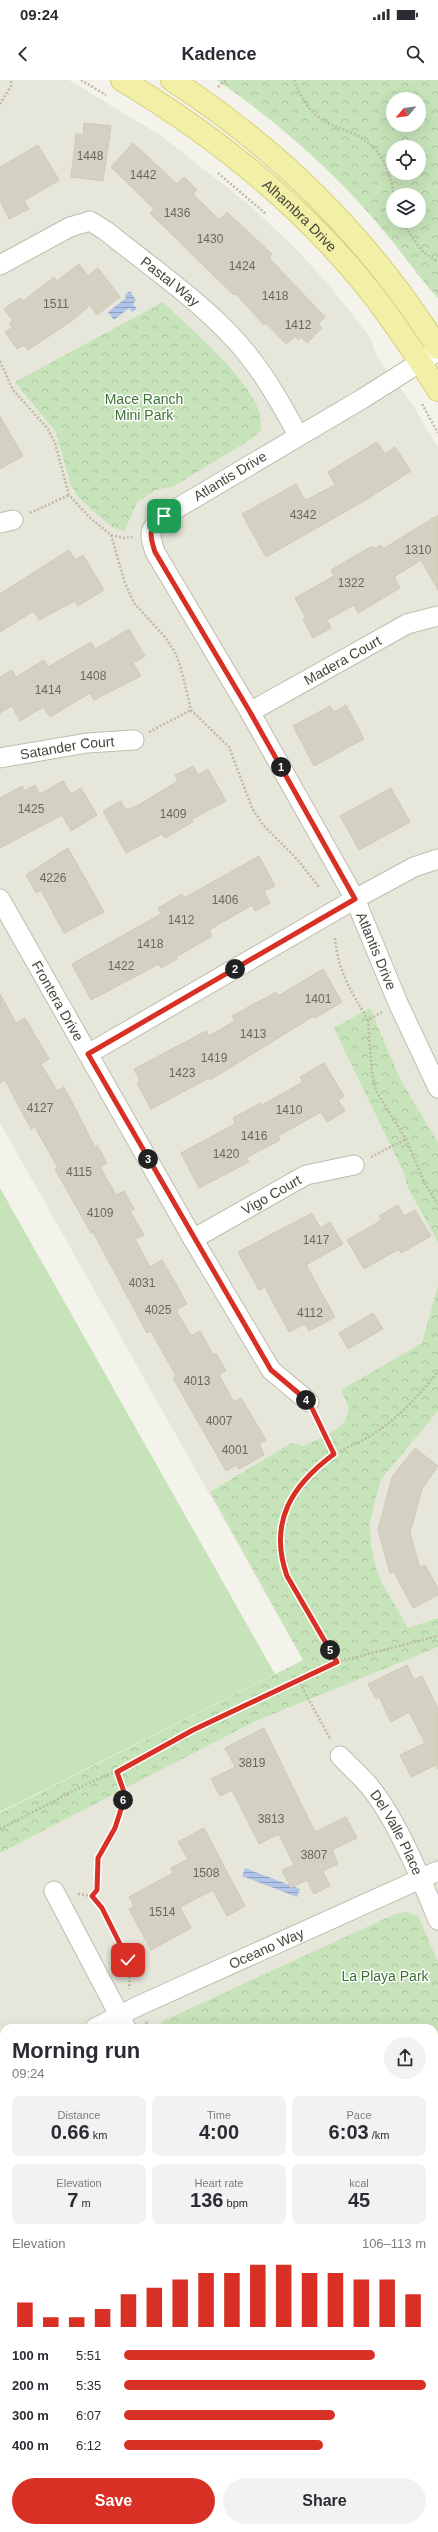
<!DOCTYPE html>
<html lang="en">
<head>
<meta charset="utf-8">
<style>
	:root { --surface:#fff; --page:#f2f2f3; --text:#2b2b33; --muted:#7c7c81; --accent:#d93025 }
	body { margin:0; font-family:Helvetica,sans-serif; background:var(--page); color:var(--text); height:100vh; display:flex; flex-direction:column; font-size:15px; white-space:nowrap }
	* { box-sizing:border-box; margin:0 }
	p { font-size:13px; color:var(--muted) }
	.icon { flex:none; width:22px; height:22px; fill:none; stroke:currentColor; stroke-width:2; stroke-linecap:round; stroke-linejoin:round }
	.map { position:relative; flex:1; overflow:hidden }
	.drawer { position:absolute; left:0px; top:1944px; width:438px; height:508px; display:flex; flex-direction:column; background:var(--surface); border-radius:12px 12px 0 0; box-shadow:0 4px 16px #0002 }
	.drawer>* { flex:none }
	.needle { width:26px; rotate:241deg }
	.buttons { position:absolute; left:386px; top:12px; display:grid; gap:8px }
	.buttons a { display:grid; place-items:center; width:40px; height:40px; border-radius:50%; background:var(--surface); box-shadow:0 4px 16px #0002; font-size:20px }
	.pin { position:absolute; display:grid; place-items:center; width:34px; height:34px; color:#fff; margin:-17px; border-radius:8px; box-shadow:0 2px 6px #0006 }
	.km { position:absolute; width:20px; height:20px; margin:-10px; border-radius:50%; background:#222; color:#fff; font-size:11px; line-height:20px; text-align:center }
	.round { display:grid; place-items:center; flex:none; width:42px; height:42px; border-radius:21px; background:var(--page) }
	.overview { display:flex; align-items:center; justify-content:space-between; height:68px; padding:0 12px }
	h1 { font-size:22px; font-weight:700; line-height:30px }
	.metrics { display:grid; grid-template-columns:repeat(3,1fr); gap:6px; height:68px; padding:4px 12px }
	.metrics div { display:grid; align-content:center; border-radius:8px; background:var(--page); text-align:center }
	.metrics b { font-size:20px; font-weight:700 }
	.metrics small { font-size:11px; font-weight:400 }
	.metrics p { font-size:11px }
	.chart { height:112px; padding:8px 12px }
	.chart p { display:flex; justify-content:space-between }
	.chart svg { width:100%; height:72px; margin-top:4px; stroke:var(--accent); stroke-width:6 }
	.primary-button { display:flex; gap:8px; margin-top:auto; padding:8px 12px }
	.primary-button a { flex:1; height:46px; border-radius:24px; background:var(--accent); color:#fff; font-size:16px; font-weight:700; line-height:46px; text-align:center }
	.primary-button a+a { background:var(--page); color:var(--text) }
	ul { padding:0 12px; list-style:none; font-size:13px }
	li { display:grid; grid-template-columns:64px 48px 1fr; align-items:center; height:30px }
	li i { height:10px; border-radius:5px; background:var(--accent) }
	.status { display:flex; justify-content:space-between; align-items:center; height:28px; padding:0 20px; background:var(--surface); direction:ltr }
	.status svg { height:11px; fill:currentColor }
	header { display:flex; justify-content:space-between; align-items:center; height:52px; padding:0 12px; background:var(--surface); font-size:18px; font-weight:700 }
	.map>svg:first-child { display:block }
</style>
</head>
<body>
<div class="status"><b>09:24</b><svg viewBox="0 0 49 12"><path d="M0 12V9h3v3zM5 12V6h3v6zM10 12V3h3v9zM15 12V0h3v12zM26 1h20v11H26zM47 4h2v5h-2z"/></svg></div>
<header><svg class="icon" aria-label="back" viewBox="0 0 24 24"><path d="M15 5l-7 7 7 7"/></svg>Kadence<svg class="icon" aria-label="search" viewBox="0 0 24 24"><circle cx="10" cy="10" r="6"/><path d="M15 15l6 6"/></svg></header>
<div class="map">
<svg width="438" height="2452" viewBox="0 0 438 2452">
	<defs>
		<pattern id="park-crowns" width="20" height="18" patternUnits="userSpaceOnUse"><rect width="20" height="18" fill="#c6e3b9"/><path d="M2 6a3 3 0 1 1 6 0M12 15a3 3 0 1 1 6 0" fill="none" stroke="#abc4a0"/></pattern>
		<pattern id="water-rules" width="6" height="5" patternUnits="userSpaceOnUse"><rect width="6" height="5" fill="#b0c3e8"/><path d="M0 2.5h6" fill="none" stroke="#91a0bd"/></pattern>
	</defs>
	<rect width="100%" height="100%" fill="#f4f3eb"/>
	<path fill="#e7e6da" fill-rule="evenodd" d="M0 0H69L160 55 252 127 297 170 330 206 371 259 376 275 414 327 438 368V2452H0V1773L258 1640 331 1608 303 1580 0 1043ZM4 1948H434V2448H4Z"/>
	<path fill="#c6e3b9" d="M0 1108 275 1594 0 1732Z"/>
	<path fill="url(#park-crowns)" fill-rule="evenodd" d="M217 0H438V218C418 197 402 172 383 150 336 93 278 42 217 0ZM393 19H419V45H393ZM393 67H419V93H393ZM393 115H419V141H393Z
		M163 222C191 250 247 295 259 332 261 337 261 344 261 350L253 358 174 406 156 410 137 422 124 452 112 447 78 417 70 403 56 352 15 302Z
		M370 928 400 999 438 1063V1162L408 1108 403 1091 334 948Z
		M438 1206V1331L381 1399 370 1441 371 1466 376 1488 382 1503 408 1548 438 1538V1567L258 1640 0 1773V1733L303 1580 210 1412 291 1363 304 1366C319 1358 351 1349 348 1327 347 1322 343 1315 341 1310L422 1263Z
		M406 1832 418 1836 438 1882V2266L434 2272V1948H156L163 1941 395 1834Z"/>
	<path fill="url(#water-rules)" d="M130 211 136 220 133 224 137 229 132 232 129 228 114 240 108 232 126 218 125 215Z
		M245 1788 300 1809 297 1817 242 1796Z
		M0 2082 4 2085V2200L0 2203Z"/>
	<path fill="#d4d1c2" stroke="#cecab6" d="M84 43 111 46 103 101 71 97 76 54 83 55Z
		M133 63 177 104 184 97 197 110 193 114 219 140 227 132 272 174 269 178 325 237 318 244 322 248 307 263 301 257 298 260 295 256 286 264 266 243 264 245 236 214 234 215 210 192 150 133 154 129 111 87Z
		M38 65 59 100 24 121 29 129 9 139 0 121V87Z
		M79 184 88 196 98 188 120 217 97 235 90 225 73 240 28 270 24 265 17 269 5 252 12 248 9 243 13 241 4 229 20 218 23 221 54 197 57 201Z
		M0 336 23 376 0 389Z
		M377 362 385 374 395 367 411 391 364 421 266 477 242 434 296 404 305 420 308 419 335 405 328 392Z
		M438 435V510L421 480 394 497 400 508 358 533 354 525 327 540 331 548 313 558 303 540 306 538 295 518 334 496 331 490 372 466 373 469 381 465 383 469Z
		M69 470 75 480 83 475 104 510 78 526 75 521 39 540 34 531 0 552V514Z
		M129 549 145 576 133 583 141 596 94 620 90 613 50 637 43 627 20 641 12 626 0 633V597L12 590 16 597 44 580 48 587 91 562 95 569Z
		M346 625 364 659 314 686 293 646 330 626 334 632Z
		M193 686 198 695 208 689 226 721 192 739 193 742 165 758 162 754 126 773 103 731 121 721 126 730 137 726 178 701 175 695Z
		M63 701 71 714 81 708 97 735 71 751 62 735 0 768V718L22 706 25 711 35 705 40 714Z
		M391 708 410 742 359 770 340 736Z
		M68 768 104 832 64 853 41 810 36 813 26 795Z
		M259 776 275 806 264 811 270 823 255 831 252 825 209 850 212 856 176 877 177 879 161 888 159 884 91 920 72 884 161 834 158 828 182 814 184 818Z
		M323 889 342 922 315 938 314 936 210 1000 209 998 151 1029 137 1003 140 1001 134 989 206 951 209 956 235 941 232 936 276 912 278 916Z
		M0 914 16 943 25 938 49 979 41 984 57 1011 64 1007 95 1067 97 1065 107 1083 100 1087 116 1115 124 1111 134 1129 130 1131 144 1155 135 1159 150 1187 162 1180 176 1204 187 1224 176 1230 191 1256 200 1251 213 1275 216 1273 226 1291 219 1295 234 1322 241 1318 266 1360 259 1364 264 1375 239 1389 236 1385 226 1391 173 1298 176 1296 151 1251 147 1253 93 1152 91 1153 55 1089 58 1088 35 1047 31 1049 5 1000 0 1003Z
		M324 983 344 1016 338 1020 345 1031 327 1042 321 1032 278 1056 280 1060 246 1078 249 1082 199 1108 181 1073 235 1044 233 1038 261 1023 262 1025 303 1002 300 997Z
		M398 1125 404 1136 415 1130 431 1156 401 1173 399 1169 364 1189 347 1160 382 1140 379 1136Z
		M312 1133 320 1148 330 1142 343 1164 306 1185 335 1237 309 1251 305 1244 289 1252 265 1207 259 1210 238 1172Z
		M373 1233 383 1249 348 1269 339 1253Z
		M415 1368 438 1386 422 1409 410 1453 420 1488 425 1485 438 1509V1515L413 1528 394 1492 390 1493 378 1450 392 1397Z
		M407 1585 414 1600 422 1596 438 1629V1689L436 1685 411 1697 400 1675 425 1663 409 1632 391 1642 379 1617 376 1619 368 1604Z
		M264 1648 315 1752 346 1737 357 1758 332 1770 338 1784 323 1791 330 1806 314 1814 307 1800 291 1808 282 1790 294 1785 279 1754 259 1764 232 1710 220 1716 211 1699 235 1687 225 1668Z
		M204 1748 245 1826 227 1836 213 1810 180 1827 191 1848 151 1870 129 1829 134 1826 129 1817 173 1793 171 1788 188 1779 178 1762Z"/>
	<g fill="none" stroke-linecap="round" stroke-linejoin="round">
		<g stroke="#bebdaf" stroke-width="21">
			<g id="minor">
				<path id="s1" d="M0 185 70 147 90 141 106 151C153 189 211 228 248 275 268 300 283 327 298 355"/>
				<path id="s2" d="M438 271 362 319 164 436C148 449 149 453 155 472L250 632 355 819 398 923 438 1008"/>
				<path d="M0 443 13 440"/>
				<path id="s3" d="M250 632 407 544 438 536"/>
				<path id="s4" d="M0 678 87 663 134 660"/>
				<path id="s5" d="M0 819 193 1159 271 1290 309 1322"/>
				<path d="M88 974 355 819 414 787 438 779"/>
				<path id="s6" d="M193 1159 306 1095 354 1085"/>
				<path id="s7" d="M340 1676C349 1686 361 1696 370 1707 397 1740 421 1799 438 1840"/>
				<path d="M54 1811 126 1948"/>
				<path id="s8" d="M95 1948 138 1926 438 1791"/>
				<path d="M0 1997 4 1995"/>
				<path d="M434 2312 438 2305"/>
				<path d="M382 2452V2448"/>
			</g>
		</g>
		<g stroke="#d6d077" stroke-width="24">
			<g id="major">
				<path id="s9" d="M122 0C209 52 290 116 356 194 387 230 413 270 438 310"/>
				<path d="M172 0C280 70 370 160 438 268"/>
			</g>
		</g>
		<path stroke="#bebba2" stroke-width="2.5" stroke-dasharray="2 2" stroke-linecap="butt" d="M81 0 106 15
			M294 0C300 14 307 29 320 38 331 46 344 49 356 55 381 67 390 90 394 115
			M218 7 226 0
			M0 24 11 6V0
			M218 93 266 134
			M401 141 422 171 438 182
			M0 281 13 310 48 349 55 363 69 415 90 438 111 455 124 458 133 457
			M422 324 438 353
			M30 433 69 415
			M111 455 125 503 134 523 165 557 175 572 180 585 191 630 229 667 252 728 263 745 296 778 320 808
			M149 652 191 630
			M335 858C338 892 351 911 368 940
			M382 932 368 940 372 994 376 1011 406 1059 425 1104 438 1124
			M371 1077 406 1059
			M317 1339 335 1374
			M337 1582 287 1496C269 1447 291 1400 335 1374 344 1368 355 1365 365 1359 393 1343 419 1317 438 1291
			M298 1600 331 1660
			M117 1691 124 1712 123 1723 115 1748 98 1777 97 1810 92 1816 124 1868 130 1890 129 1909
			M0 1749 87 1704 117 1691 193 1650 337 1582 438 1556
			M78 1814 92 1816
			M146 1942 149 1948
			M434 2232 438 2230"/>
		<use href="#minor" stroke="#fff" stroke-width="19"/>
		<use href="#major" stroke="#f2efa6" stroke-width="22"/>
	</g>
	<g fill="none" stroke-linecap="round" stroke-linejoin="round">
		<g stroke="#fff" stroke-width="8">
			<path id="route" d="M128 1880 102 1828 92 1816 97 1810 98 1778 115 1748 123 1723 124 1712 117 1692 193 1650 337 1582 287 1496C268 1442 292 1405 334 1374L309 1322 271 1290 88 974 355 819 250 632 155 472C149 454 148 449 164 436"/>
		</g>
		<use href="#route" stroke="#d93025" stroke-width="5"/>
	</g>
	<g text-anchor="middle" stroke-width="3" stroke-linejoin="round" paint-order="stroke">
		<g font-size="12" fill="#6a685c">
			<text x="90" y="80">1448</text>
			<text x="143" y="99">1442</text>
			<text x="177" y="137">1436</text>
			<text x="210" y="163">1430</text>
			<text x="242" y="190">1424</text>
			<text x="275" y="220">1418</text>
			<text x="56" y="228">1511</text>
			<text x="298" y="249">1412</text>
			<text x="303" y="439">4342</text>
			<text x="418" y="474">1310</text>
			<text x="351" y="507">1322</text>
			<text x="93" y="600">1408</text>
			<text x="48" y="614">1414</text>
			<text x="31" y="733">1425</text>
			<text x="173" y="738">1409</text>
			<text x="53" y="802">4226</text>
			<text x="225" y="824">1406</text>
			<text x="181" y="844">1412</text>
			<text x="150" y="868">1418</text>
			<text x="121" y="890">1422</text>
			<text x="318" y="923">1401</text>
			<text x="253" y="958">1413</text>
			<text x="214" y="982">1419</text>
			<text x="182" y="997">1423</text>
			<text x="40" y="1032">4127</text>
			<text x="289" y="1034">1410</text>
			<text x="254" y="1060">1416</text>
			<text x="226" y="1078">1420</text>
			<text x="79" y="1096">4115</text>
			<text x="100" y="1137">4109</text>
			<text x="316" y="1164">1417</text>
			<text x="142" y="1207">4031</text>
			<text x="158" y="1234">4025</text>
			<text x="310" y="1237">4112</text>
			<text x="197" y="1305">4013</text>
			<text x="219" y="1345">4007</text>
			<text x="235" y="1374">4001</text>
			<text x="252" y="1687">3819</text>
			<text x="271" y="1743">3813</text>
			<text x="314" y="1779">3807</text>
			<text x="206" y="1797">1508</text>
			<text x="162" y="1836">1514</text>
		</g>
		<g font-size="14" fill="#47453a" stroke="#fff">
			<text dy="5" stroke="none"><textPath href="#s9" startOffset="224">Alhambra Drive</textPath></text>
			<text dy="5" stroke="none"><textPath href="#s1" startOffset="201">Pastal Way</textPath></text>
			<text transform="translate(230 396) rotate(-31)" y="5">Atlantis Drive</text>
			<text dy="5" stroke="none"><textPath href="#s3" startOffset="106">Madera Court</textPath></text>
			<text dy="5" stroke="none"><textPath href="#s4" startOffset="68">Satander Court</textPath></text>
			<text dy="5" stroke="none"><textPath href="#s2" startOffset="818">Atlantis Drive</textPath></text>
			<text dy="5" stroke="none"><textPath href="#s5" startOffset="117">Frontera Drive</textPath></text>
			<text dy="5" stroke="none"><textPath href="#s6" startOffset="90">Vigo Court</textPath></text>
			<text dy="5" stroke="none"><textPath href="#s7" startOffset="96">Del Valle Place</textPath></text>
			<text dy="5" stroke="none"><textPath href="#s8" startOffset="189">Oceano Way</textPath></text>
		</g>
		<g font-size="14" fill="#3c7234" stroke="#fff">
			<text x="144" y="324">Mace Ranch<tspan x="144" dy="16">Mini Park</tspan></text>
			<text x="385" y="1901">La Playa Park</text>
		</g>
	</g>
</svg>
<div class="buttons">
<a><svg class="needle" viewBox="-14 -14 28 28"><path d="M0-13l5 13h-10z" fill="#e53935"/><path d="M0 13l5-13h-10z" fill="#7c7c81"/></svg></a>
<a><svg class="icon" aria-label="locate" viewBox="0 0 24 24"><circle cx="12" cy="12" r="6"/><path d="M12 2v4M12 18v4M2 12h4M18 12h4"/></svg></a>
<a><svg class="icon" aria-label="layers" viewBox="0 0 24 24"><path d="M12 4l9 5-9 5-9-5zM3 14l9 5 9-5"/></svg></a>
</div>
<div class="pin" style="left:164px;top:436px;background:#1e9e55"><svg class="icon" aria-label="arrive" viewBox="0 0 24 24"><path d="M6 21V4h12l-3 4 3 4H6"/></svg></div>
<div class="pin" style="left:128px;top:1880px;background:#d93025"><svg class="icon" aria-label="check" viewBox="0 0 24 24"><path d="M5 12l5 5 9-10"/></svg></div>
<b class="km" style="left:281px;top:687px">1</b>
<b class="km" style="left:235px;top:889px">2</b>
<b class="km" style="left:148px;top:1079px">3</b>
<b class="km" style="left:306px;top:1320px">4</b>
<b class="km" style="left:330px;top:1570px">5</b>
<b class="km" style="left:123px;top:1720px">6</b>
<section class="drawer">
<div class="overview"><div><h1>Morning run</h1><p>09:24</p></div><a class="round"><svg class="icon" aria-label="share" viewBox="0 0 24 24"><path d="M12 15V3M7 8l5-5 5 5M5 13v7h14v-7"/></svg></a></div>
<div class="metrics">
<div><p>Distance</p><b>0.66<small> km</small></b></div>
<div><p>Time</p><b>4:00</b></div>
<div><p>Pace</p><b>6:03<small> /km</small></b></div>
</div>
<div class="metrics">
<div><p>Elevation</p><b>7<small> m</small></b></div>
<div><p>Heart rate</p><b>136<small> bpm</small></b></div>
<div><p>kcal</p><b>45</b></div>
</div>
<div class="chart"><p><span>Elevation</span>106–113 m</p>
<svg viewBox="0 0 160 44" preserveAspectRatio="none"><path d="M5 44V29M15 44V38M25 44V38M35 44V33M45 44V24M55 44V20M65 44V15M75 44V11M85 44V11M95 44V6M105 44V6M115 44V11M125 44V11M135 44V15M145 44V15M155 44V24"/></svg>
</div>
<ul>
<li><b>100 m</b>5:51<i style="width:83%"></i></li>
<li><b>200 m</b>5:35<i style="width:100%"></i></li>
<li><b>300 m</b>6:07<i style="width:70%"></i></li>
<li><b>400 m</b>6:12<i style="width:66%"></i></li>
</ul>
<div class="primary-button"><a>Save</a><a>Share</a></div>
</section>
</div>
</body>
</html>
